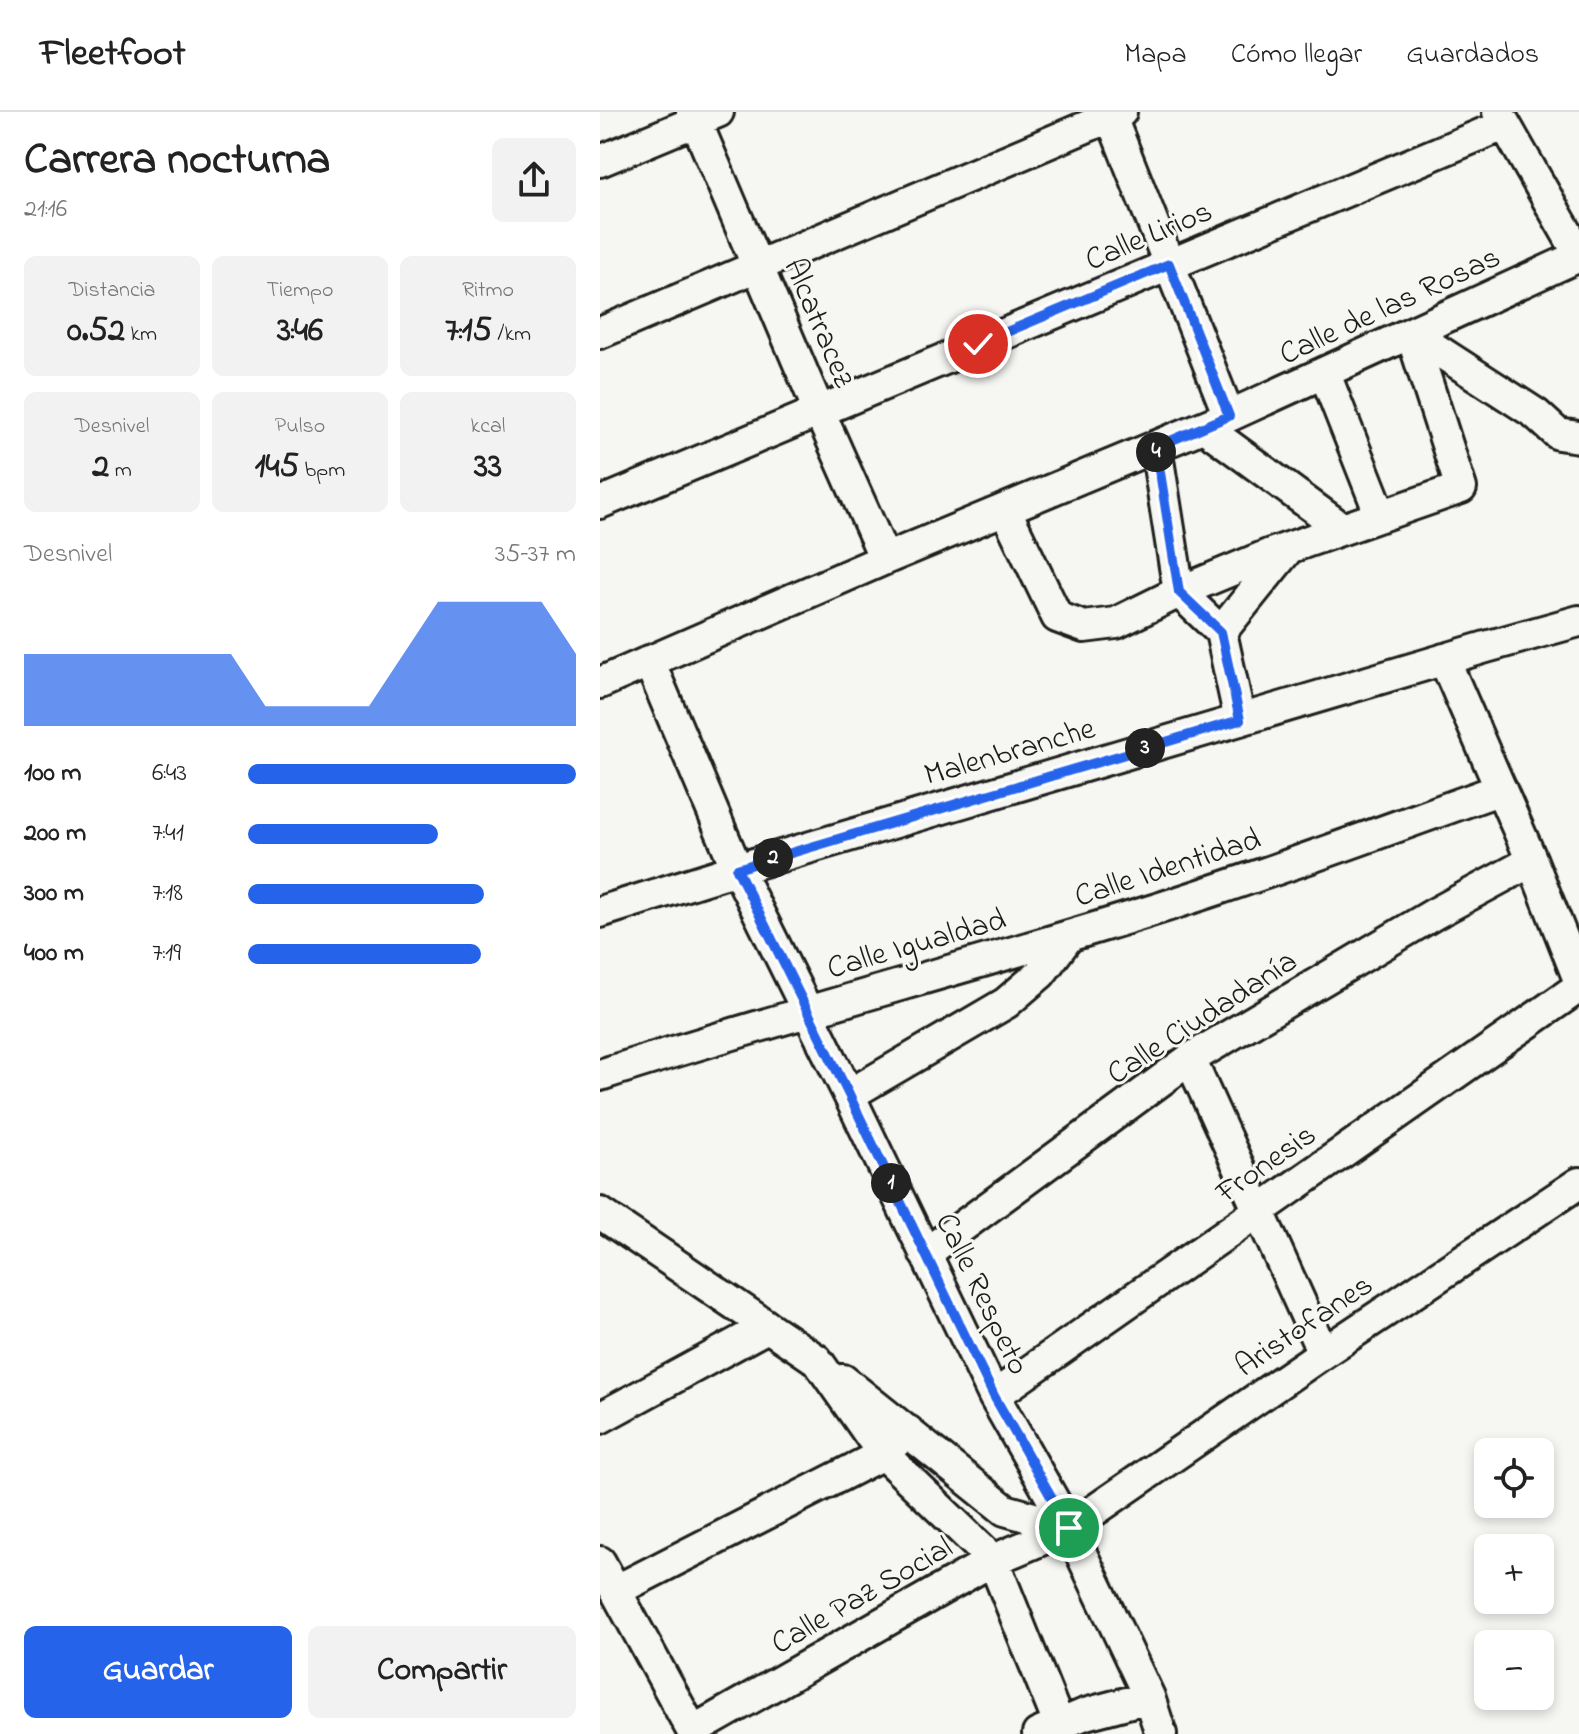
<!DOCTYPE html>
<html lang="es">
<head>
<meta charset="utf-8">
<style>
	:root { --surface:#fff; --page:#f2f2f2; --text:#222; --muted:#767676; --line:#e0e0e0; --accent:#2563eb }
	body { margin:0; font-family:"Indie Flower",sans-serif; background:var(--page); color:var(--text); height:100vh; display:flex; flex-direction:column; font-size:30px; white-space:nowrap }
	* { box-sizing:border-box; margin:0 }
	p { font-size:26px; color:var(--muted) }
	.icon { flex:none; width:44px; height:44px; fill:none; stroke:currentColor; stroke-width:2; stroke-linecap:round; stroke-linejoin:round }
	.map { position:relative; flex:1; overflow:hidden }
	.panel { display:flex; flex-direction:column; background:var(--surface); width:600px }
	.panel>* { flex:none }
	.controls { position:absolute; left:874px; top:1326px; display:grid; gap:16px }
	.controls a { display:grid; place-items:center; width:80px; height:80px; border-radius:12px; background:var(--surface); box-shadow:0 4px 12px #0003; font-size:40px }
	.pin { position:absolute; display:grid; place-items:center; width:68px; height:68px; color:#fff; margin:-34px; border:4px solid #fff; border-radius:50%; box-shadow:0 2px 8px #0007 }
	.km { position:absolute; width:40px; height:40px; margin:-20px; border-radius:50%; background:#222; color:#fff; font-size:22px; line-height:40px; text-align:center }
	.round { display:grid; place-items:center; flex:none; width:84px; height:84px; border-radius:12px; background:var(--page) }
	.overview { display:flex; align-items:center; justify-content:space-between; height:136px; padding:0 24px }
	h1 { font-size:44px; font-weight:700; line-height:60px }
	.figures { display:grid; grid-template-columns:repeat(3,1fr); gap:12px; height:136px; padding:8px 24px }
	.figures div { display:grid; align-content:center; border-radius:12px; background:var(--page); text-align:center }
	.figures b { font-size:34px; font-weight:700 }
	.figures small { font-size:22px; font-weight:400 }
	.figures p { font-size:22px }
	.chart { height:224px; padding:16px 24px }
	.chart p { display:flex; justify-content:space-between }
	.chart svg { width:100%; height:144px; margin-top:8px; fill:var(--accent); opacity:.7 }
	.action { display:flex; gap:16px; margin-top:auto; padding:16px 24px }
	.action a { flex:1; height:92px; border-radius:12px; background:var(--accent); color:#fff; font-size:32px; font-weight:700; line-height:92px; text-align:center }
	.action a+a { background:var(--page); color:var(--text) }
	ul { padding:0 24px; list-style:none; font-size:26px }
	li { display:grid; grid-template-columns:128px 96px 1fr; align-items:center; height:60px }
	li i { height:20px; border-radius:10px; background:var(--accent) }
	header { display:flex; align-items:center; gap:48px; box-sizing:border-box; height:112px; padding:0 40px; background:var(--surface); border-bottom:2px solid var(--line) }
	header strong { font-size:38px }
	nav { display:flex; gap:44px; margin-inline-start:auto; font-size:28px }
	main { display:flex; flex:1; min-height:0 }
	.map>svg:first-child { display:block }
</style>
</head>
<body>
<header>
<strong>Fleetfoot</strong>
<nav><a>Mapa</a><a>Cómo llegar</a><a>Guardados</a></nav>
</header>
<main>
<section class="panel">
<div class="overview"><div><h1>Carrera nocturna</h1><p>21:16</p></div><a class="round"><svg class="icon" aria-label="share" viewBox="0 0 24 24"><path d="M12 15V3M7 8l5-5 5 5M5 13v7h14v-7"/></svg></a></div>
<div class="figures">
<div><p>Distancia</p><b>0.52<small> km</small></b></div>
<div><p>Tiempo</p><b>3:46</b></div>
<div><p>Ritmo</p><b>7:15<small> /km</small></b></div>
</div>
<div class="figures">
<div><p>Desnivel</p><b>2<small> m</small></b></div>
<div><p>Pulso</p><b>145<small> bpm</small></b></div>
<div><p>kcal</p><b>33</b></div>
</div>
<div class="chart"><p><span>Desnivel</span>35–37 m</p>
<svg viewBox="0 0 160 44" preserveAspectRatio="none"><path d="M0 44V22L10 22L20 22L30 22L40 22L50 22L60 22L70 38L80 38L90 38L100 38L110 22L120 6L130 6L140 6L150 6L160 22V44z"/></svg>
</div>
<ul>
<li><b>100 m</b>6:43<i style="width:100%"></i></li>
<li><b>200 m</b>7:41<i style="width:58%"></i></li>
<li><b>300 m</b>7:18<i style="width:72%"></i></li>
<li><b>400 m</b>7:19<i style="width:71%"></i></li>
</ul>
<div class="action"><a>Guardar</a><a>Compartir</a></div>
</section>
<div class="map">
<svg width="979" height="1622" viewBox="0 0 979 1622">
	<rect width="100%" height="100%" fill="#f6f6f2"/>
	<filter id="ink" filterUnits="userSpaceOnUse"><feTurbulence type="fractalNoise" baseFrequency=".0125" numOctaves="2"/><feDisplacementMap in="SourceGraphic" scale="16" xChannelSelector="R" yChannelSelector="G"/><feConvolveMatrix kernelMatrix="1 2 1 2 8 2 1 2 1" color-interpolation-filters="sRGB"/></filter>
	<g filter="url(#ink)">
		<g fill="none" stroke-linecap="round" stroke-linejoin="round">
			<g stroke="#1c1c1c" stroke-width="36">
				<path id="minor" d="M92 0 219 299 285 447
					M509 0 629 304
					M898 0 979 142
					M0 49 118 0
					M0 221 521 0
					M811 221 936 302 958 322 979 325
					M725 262 781 404
					M604 315 743 417
					M556 335 579 480 621 520 640 608
					M0 391 904 13
					M405 397 457 505 484 515 516 511 579 480 668 443 861 376 811 221
					M621 520 688 437
					M844 547 932 749 979 868
					M49 549 137 757 249 983 394 1284 469 1416 549 1585 561 1622
					M0 571 285 447 629 304 979 144
					M0 800 137 757 886 535 979 509
					M590 947 723 1241
					M0 963C167 909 337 864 505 813 639 773 769 724 901 677
					M249 983 406 891 441 861 469 824
					M0 1101 217 1248 283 1342 393 1448 459 1612
					M325 1142 590 947 834 802 932 749
					M243 1268 405 1398 469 1416
					M394 1284 979 875
					M0 1306 167 1215
					M0 1450 94 1622
					M17 1478 283 1342 308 1319
					M93 1619 393 1448 469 1416 723 1241 979 1071
					M438 1622 485 1602 549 1585"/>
			</g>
			<use href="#minor" stroke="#f6f6f2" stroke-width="30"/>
		</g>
	</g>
	<g fill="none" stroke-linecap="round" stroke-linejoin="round" filter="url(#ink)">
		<g stroke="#fff" stroke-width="16">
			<path id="route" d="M378 232 569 152 629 304 556 335 579 480 621 520 640 608 137 757 249 983 394 1284 469 1416"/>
		</g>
		<use href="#route" stroke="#2563eb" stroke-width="10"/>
	</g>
	<g text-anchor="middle" stroke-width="6" stroke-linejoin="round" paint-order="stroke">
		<g font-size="32" fill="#1c1c1c" stroke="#f6f6f2">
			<text transform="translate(548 122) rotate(-23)" y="11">Calle Lirios</text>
			<text transform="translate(789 192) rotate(-25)" y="11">Calle de las Rosas</text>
			<text transform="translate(221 210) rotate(67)" y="11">Alcatracez</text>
			<text transform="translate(409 638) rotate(-16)" y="11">Malenbranche</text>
			<text transform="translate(567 754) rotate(-18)" y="11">Calle Identidad</text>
			<text transform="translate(316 830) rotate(-16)" y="11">Calle Igualdad</text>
			<text transform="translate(601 904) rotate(-33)" y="11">Calle Ciudadanía</text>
			<text transform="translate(665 1050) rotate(-35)" y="11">Fronesis</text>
			<text transform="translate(384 1181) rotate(64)" y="11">Calle Respeto</text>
			<text transform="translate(703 1212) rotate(-34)" y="11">Aristofanes</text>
			<text transform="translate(261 1482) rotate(-30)" y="11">Calle Paz Social</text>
		</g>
	</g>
</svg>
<div class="controls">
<a><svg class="icon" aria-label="locate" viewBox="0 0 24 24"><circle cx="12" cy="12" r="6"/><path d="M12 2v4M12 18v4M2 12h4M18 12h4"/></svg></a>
<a>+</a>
<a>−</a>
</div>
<div class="pin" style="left:469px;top:1416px;background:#1e9e55"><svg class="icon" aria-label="arrive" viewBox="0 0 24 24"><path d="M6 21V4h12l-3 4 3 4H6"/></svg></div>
<div class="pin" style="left:378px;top:232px;background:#d93025"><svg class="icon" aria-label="check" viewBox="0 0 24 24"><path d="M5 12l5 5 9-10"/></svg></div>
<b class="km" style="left:291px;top:1071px">1</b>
<b class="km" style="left:173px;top:746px">2</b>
<b class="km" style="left:545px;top:636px">3</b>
<b class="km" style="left:556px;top:340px">4</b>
</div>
</main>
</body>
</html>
